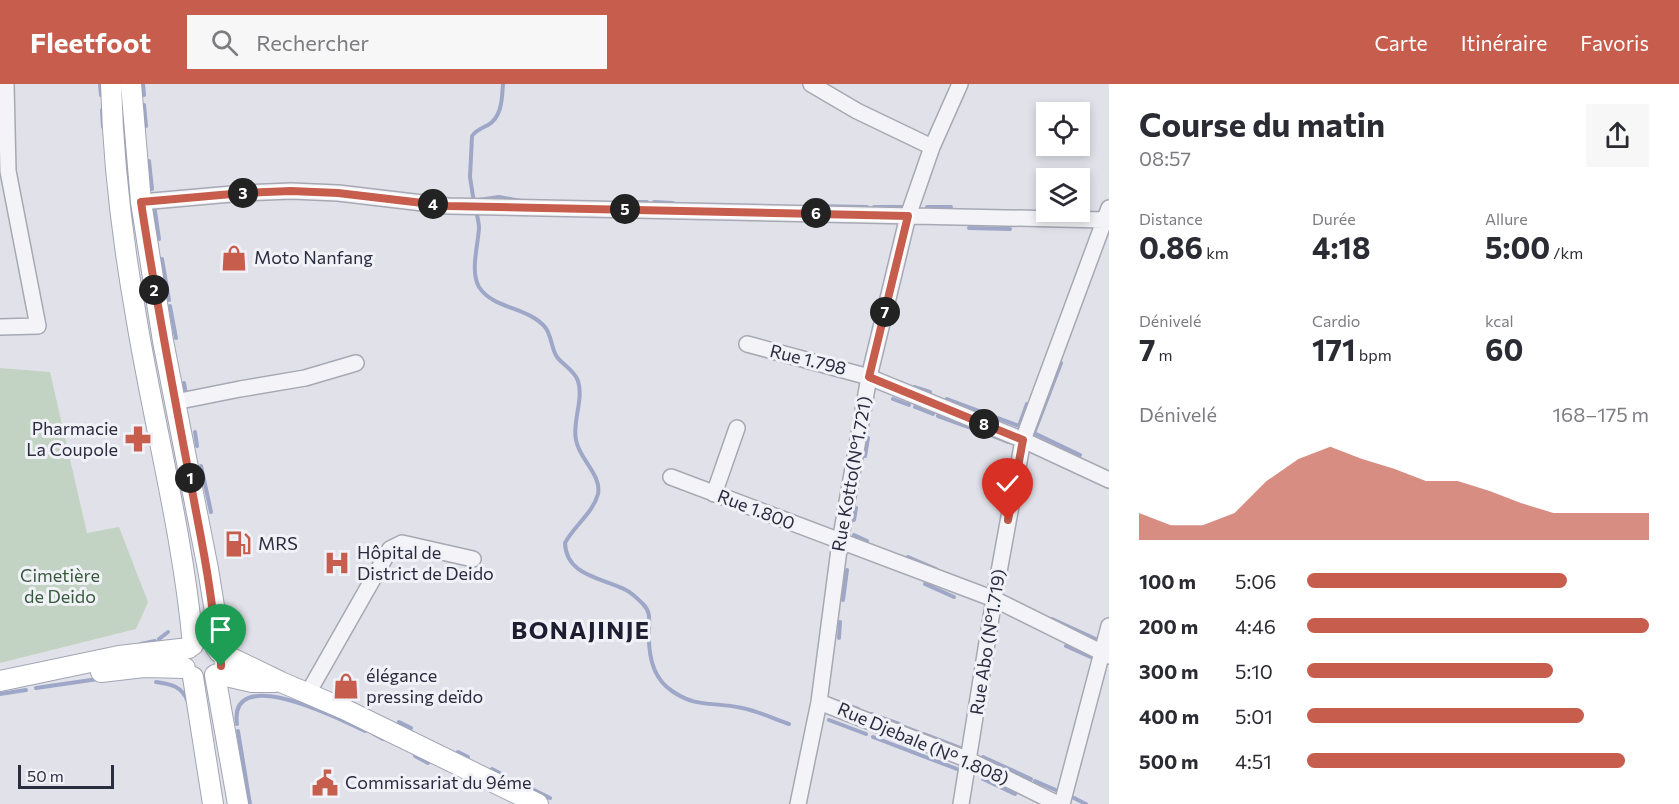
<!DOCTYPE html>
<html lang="fr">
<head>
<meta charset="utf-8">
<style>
	:root { --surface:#fff; --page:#f7f7f7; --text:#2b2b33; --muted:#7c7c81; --accent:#c75d4d }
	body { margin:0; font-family:Commissioner,sans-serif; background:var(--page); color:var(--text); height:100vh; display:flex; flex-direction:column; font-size:22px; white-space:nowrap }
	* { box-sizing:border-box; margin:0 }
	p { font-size:20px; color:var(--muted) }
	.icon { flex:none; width:33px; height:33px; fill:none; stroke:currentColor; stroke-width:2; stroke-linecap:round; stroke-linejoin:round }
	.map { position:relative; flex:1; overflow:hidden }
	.panel { display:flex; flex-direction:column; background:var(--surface); width:570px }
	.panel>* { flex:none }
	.buttons { position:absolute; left:1036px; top:18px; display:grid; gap:12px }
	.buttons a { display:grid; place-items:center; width:54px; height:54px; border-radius:0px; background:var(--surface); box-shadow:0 3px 9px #0003; font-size:30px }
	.scale { position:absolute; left:18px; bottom:15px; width:96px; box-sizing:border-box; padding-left:6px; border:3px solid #2a2c40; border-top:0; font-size:16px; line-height:21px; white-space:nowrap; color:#2a2c40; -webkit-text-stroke:4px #f1f2f7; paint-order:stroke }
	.pin { position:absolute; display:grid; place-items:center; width:51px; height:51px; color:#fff; margin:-62px -26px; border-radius:50% 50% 50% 0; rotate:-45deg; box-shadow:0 0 6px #0007 }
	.pin .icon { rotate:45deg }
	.km { position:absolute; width:30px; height:30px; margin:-15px; border-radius:50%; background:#222; color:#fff; font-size:16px; line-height:30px; text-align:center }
	.round { display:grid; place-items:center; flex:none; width:63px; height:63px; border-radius:0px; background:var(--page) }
	.headline { display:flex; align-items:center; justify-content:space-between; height:102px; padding:0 30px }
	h1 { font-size:33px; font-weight:700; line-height:45px }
	.metrics { display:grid; grid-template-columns:repeat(3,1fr); gap:9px; height:102px; padding:6px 30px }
	.metrics div { display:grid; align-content:center }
	.metrics b { font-size:30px; font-weight:700 }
	.metrics small { font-size:16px; font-weight:400 }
	.metrics p { font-size:16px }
	.chart { height:168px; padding:12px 30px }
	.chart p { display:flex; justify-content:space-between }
	.chart svg { width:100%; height:108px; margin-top:6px; fill:var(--accent); opacity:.7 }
	ul { padding:0 30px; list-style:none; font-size:20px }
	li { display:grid; grid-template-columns:96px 72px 1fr; align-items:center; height:45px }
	li i { height:15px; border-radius:8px; background:var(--accent) }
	header { display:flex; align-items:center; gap:36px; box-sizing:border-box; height:84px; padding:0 30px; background:var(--accent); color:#fff }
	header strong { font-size:28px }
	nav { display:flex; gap:33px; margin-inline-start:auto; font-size:21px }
	.search { width:420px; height:54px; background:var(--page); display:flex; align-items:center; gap:15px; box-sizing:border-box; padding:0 21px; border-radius:0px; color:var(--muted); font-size:22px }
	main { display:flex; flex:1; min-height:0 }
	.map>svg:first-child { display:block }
</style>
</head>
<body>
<header>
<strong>Fleetfoot</strong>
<div class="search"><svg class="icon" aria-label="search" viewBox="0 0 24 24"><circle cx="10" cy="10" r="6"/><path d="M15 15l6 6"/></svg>Rechercher</div>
<nav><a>Carte</a><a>Itinéraire</a><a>Favoris</a></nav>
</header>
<main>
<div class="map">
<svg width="1109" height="720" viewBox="0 0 1109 720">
	<rect width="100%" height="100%" fill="#e1e2e9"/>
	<path fill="#c3d3c3" d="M0 284 50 288 87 449 119 443 148 518 136 545 0 579Z"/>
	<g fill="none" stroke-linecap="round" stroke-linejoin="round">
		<path stroke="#9ea7c7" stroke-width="4" d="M100 0 101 11
			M143 0 144 11
			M144 21 146 42
			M102 26 103 43
			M149 77 152 105
			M478 116 499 113 521 117
			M614 118H647
			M654 118 673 119
			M474 119 470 93 472 52C476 46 482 44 488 41 502 33 502 14 503 0
			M154 120 159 155
			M809 122 867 123
			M874 123H902
			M927 123H951
			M476 126C477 132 479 138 479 144 478 162 470 187 479 203 493 225 528 223 545 243 552 252 551 264 557 273 563 281 575 287 578 297 584 316 572 337 576 356 579 375 602 391 598 410 593 429 574 442 565 459 566 492 603 494 626 506 632 509 638 515 643 520 651 528 649 536 649 546 648 568 652 594 672 607 698 625 713 617 742 624 758 627 774 635 789 640
			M969 144 1010 145
			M162 175 169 216
			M170 222 176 254
			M1061 279 1034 349 1080 371
			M184 299 186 310
			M914 303 930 308
			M893 315 909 321
			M947 315 1019 342 1027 320
			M915 323 933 330
			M938 332 988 350
			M195 348 197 362
			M993 352 1008 358
			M865 372 868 354
			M201 382 211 428
			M854 436 856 424
			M854 451 867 457
			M908 473 936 485
			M925 500 954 513
			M843 516 847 486
			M1052 535 1100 557
			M839 554 840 538
			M159 555 168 548
			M141 560 155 557
			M1066 562 1093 574
			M156 598C171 600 182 602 188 618
			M36 604 98 595
			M0 610 26 606
			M844 620 858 625
			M871 630 899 640
			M829 636 866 650
			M399 638 411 644
			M237 640C228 578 342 636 365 647
			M902 642 918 648
			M238 647 250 720
			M374 650 383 655
			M924 650 966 666
			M873 653 957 685
			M458 668 468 673
			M415 672 428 679
			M983 673 1031 695
			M492 685 505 692
			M512 695 550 714
			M983 695 1015 710
			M1035 697 1058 707
			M1074 714 1086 720"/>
		<g stroke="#a6a8b3" stroke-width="18">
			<path id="minor" d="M811 0 857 27 932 63
				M141 118 243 109 291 107 338 109 448 122 1105 136
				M0 243 38 242 8 87 6 0
				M747 260 869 293 1023 356 1109 396
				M175 318 240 305 305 294 356 279
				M671 393 994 515 1109 572
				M714 410 737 344
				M308 609 390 465 402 459 473 475
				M819 618 969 676 1058 720
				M798 720 819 618 840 458 869 293 908 132 932 63 960 0
				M961 720 994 515 1023 356 1109 124
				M1062 720 1109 542"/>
		</g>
		<g stroke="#a1a4b4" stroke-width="22">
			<path id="major" d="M111 0C113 75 122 152 135 226 153 338 183 448 193 561
				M131 0 141 118 163 257 208 485 215 528 216 564
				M219 568 281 598 344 625 538 720
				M101 588 144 583 185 584
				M217 590 252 598H275
				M215 591 238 720
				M193 593 213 720
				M0 597 119 572 189 564"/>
		</g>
		<use href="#minor" stroke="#f4f4f8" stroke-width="15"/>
		<use href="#major" stroke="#fff" stroke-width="20"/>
	</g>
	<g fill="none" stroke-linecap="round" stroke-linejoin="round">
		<g stroke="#fff" stroke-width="12">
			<path id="route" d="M221 582C222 573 217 568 216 560 213 519 206 479 198 438 178 332 157 225 141 118L243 109 291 107 338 109 448 122 908 132 869 293 1023 356 1008 436"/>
		</g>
		<use href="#route" stroke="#c75d4d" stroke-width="8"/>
	</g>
	<defs>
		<g id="shop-bare" transform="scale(2.07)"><path d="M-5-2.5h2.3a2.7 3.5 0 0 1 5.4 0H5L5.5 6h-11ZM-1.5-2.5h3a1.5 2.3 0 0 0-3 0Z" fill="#c75d4d" stroke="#f1f2f7" stroke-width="2.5" paint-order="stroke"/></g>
		<g id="pharmacy-bare" transform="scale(2.07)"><path d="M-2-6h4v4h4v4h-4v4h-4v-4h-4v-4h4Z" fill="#c75d4d" stroke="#f1f2f7" stroke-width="2.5" paint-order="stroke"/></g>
		<g id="fuel-bare" transform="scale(2.07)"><path d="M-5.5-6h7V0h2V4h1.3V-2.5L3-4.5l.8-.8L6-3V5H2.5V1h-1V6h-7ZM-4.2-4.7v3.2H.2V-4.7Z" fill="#c75d4d" stroke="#f1f2f7" stroke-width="2.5" paint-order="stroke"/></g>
		<g id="hospital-bare" transform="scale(2.07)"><path d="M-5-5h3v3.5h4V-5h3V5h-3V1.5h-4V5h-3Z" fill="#c75d4d" stroke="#f1f2f7" stroke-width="2.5" paint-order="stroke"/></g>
		<g id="civic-bare" transform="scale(2.07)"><path d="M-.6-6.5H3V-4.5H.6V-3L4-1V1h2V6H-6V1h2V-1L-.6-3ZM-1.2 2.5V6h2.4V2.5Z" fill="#c75d4d" stroke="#f1f2f7" stroke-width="2.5" paint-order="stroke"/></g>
	</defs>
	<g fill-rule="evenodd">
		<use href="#shop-bare" x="234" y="174"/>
		<use href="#pharmacy-bare" x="138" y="355"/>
		<use href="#fuel-bare" x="238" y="460"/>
		<use href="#hospital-bare" x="337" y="479"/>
		<use href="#shop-bare" x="346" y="602"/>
		<use href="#civic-bare" x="325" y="699"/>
	</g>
	<g text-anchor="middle" stroke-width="6" stroke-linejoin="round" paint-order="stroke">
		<g font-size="18" fill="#2a2c40" stroke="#f1f2f7" text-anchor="start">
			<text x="254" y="180">Moto Nanfang</text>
			<text x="118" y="351" text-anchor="end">Pharmacie<tspan x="118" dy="21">La Coupole</tspan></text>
			<text x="258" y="466">MRS</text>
			<text x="357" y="475">Hôpital de<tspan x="357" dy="21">District de Deido</tspan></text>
			<text x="366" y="598">élégance<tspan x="366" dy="21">pressing deïdo</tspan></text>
			<text x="345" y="705">Commissariat du 9éme</text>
		</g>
		<g font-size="18" fill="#2a2c40" stroke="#f1f2f7">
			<text transform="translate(808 276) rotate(14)" y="6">Rue 1.798</text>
			<text transform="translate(852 390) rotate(-80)" y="6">Rue Kotto(N°1.721)</text>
			<text transform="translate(756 426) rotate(21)" y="6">Rue 1.800</text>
			<text transform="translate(988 558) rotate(-81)" y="6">Rue Abo (N°1.719)</text>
			<text transform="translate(923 660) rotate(23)" y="6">Rue Djebale (N° 1.808)</text>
		</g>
		<g font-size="18" fill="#385b3c" stroke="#f1f2f7">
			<text x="60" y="498">Cimetière<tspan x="60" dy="21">de Deido</tspan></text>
		</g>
		<g font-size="24" font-weight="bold" letter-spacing="1.5" fill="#1d1e31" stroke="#f1f2f7">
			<text x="581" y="555">BONAJINJE</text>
		</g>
	</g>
</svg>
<div class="buttons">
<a><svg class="icon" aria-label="locate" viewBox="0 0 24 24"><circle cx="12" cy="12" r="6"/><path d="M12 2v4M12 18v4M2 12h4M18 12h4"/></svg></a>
<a><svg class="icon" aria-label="layers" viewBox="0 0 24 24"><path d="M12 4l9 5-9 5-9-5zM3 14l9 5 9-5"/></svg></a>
</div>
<div class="scale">50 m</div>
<div class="pin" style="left:221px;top:582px;background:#1e9e55"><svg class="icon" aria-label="arrive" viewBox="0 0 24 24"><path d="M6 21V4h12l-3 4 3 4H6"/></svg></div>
<div class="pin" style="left:1008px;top:436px;background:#d93025"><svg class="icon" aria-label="check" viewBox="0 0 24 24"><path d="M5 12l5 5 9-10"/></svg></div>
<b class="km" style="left:190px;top:394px">1</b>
<b class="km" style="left:154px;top:206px">2</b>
<b class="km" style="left:243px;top:109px">3</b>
<b class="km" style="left:433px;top:120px">4</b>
<b class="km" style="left:625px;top:125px">5</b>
<b class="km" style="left:816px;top:129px">6</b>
<b class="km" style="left:885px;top:228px">7</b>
<b class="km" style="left:984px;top:340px">8</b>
</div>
<section class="panel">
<div class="headline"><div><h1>Course du matin</h1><p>08:57</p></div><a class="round"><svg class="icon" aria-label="share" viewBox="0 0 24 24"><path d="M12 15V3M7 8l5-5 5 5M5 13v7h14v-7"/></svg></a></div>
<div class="metrics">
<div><p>Distance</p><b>0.86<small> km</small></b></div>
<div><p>Durée</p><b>4:18</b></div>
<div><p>Allure</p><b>5:00<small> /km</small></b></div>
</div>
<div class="metrics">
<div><p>Dénivelé</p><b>7<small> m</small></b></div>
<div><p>Cardio</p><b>171<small> bpm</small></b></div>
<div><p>kcal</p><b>60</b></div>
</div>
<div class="chart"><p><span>Dénivelé</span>168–175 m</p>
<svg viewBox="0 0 160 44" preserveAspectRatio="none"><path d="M0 44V33L10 38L20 38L30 33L40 20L50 11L60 6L70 11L80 15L90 20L100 20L110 24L120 29L130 33L140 33L150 33L160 33V44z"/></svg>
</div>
<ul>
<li><b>100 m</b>5:06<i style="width:76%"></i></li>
<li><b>200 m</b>4:46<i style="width:100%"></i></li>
<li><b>300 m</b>5:10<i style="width:72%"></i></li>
<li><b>400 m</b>5:01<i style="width:81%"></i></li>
<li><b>500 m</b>4:51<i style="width:93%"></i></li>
</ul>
</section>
</main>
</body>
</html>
